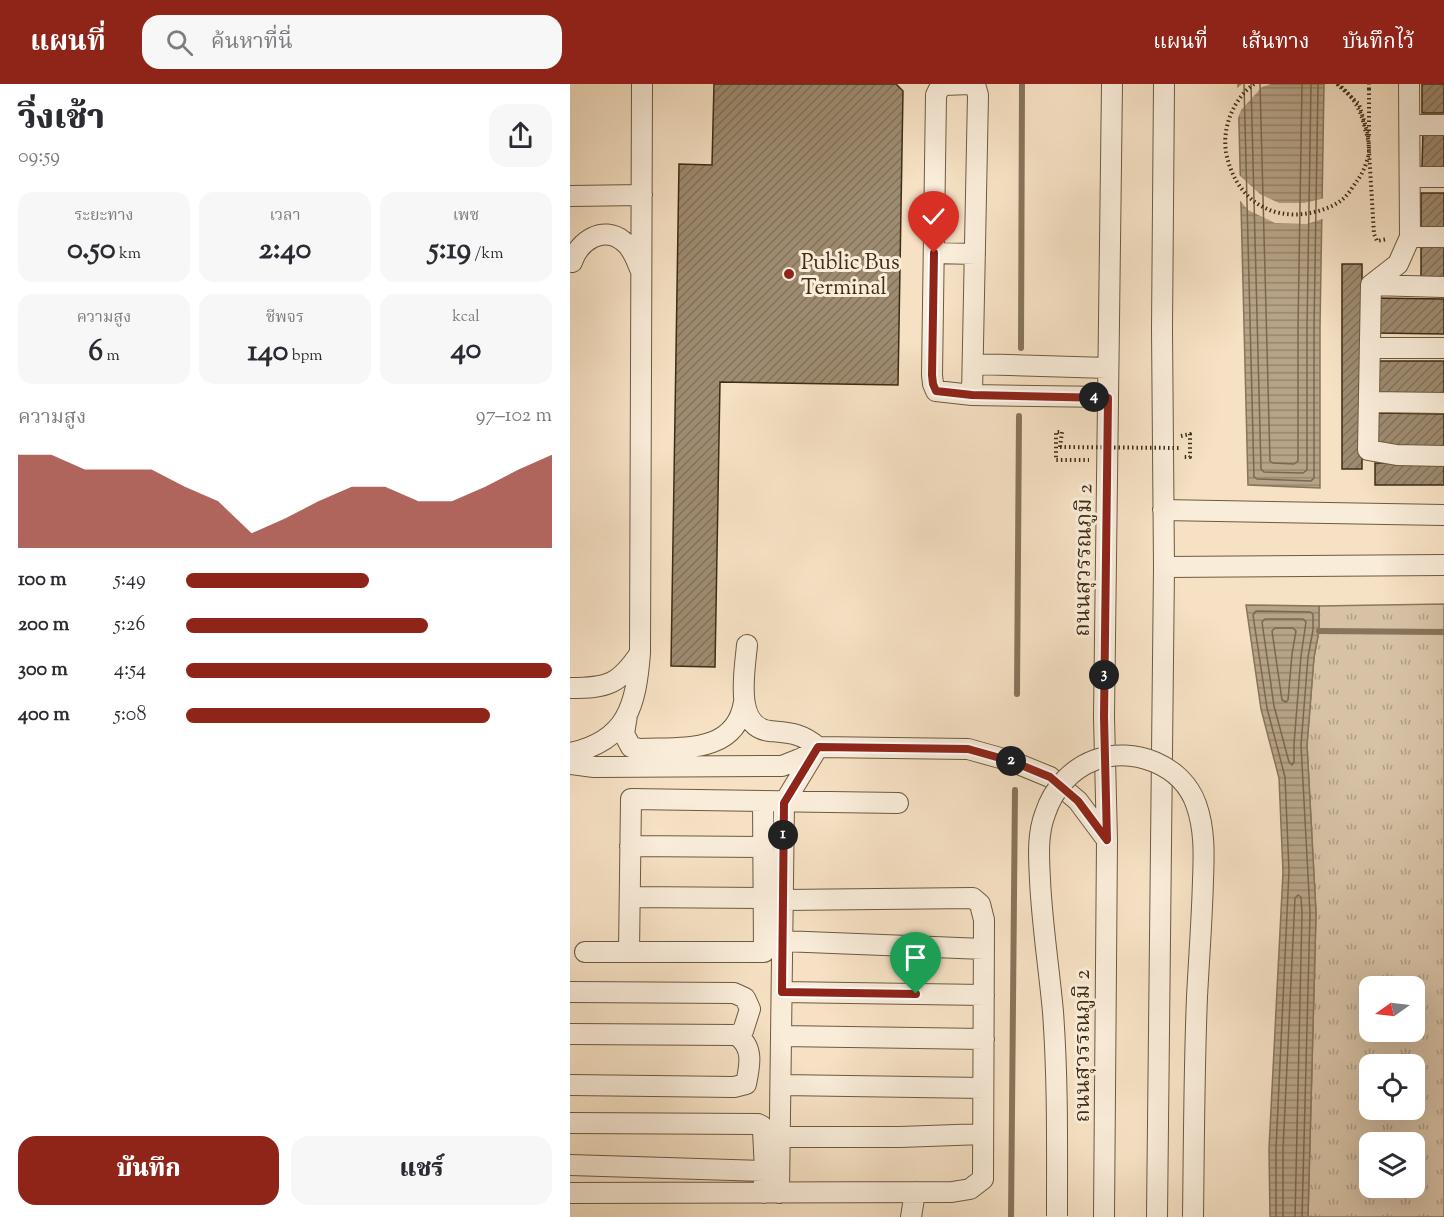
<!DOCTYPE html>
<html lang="th">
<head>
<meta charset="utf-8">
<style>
	:root { --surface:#fff; --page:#f7f7f7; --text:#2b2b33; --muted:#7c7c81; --accent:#8f2418 }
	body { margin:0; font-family:"Sorts Mill Goudy","Noto Serif Thai",serif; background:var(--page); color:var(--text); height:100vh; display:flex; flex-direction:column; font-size:22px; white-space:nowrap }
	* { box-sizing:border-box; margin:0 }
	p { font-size:20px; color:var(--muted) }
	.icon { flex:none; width:33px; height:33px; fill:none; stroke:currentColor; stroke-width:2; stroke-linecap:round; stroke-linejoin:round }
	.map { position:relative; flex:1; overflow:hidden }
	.sheet { display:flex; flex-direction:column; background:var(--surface); width:570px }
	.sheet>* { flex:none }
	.needle { width:39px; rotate:256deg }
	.buttons { position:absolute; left:789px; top:892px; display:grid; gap:12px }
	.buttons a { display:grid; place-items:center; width:66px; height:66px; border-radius:12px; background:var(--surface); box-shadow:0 6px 24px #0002; font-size:30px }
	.pin { position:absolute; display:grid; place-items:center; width:51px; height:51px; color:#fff; margin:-62px -26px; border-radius:50% 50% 50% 0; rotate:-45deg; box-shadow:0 0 6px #0007 }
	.pin .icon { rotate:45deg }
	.km { position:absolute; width:30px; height:30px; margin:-15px; border-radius:50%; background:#222; color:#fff; font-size:16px; line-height:30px; text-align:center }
	.round { display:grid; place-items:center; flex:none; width:63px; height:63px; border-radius:18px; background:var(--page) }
	.headline { display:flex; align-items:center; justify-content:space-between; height:102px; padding:0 18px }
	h1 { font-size:33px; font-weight:800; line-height:45px }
	.metrics { display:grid; grid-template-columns:repeat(3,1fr); gap:9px; height:102px; padding:6px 18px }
	.metrics div { display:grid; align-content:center; border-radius:15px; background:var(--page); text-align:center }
	.metrics b { font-size:30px; font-weight:800 }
	.metrics small { font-size:16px; font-weight:400 }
	.metrics p { font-size:16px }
	.chart { height:168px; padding:12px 18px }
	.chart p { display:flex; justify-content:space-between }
	.chart svg { width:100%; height:108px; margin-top:6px; fill:var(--accent); opacity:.7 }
	.button { display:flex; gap:12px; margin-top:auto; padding:12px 18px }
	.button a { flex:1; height:69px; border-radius:18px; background:var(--accent); color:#fff; font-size:24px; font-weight:800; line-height:69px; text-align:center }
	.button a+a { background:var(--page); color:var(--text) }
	ul { padding:0 18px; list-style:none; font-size:20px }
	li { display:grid; grid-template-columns:96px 72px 1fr; align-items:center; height:45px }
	li i { height:15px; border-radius:8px; background:var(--accent) }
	header { display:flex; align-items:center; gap:36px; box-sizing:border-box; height:84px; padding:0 30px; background:var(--accent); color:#fff }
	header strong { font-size:28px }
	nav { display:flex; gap:33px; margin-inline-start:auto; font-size:21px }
	.search { width:420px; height:54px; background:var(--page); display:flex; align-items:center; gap:15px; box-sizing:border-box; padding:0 21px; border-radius:18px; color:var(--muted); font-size:22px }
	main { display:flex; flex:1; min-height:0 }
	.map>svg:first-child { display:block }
</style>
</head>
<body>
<header>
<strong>แผนที่</strong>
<div class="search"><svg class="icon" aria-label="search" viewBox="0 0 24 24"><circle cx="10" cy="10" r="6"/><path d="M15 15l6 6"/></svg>ค้นหาที่นี่</div>
<nav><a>แผนที่</a><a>เส้นทาง</a><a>บันทึกไว้</a></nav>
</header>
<main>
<section class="sheet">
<div class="headline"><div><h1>วิ่งเช้า</h1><p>09:59</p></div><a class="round"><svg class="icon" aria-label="share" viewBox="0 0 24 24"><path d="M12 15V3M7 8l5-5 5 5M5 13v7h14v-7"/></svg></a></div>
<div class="metrics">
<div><p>ระยะทาง</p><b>0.50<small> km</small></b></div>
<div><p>เวลา</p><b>2:40</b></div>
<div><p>เพซ</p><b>5:19<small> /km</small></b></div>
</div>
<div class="metrics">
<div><p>ความสูง</p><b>6<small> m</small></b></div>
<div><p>ชีพจร</p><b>140<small> bpm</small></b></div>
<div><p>kcal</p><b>40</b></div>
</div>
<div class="chart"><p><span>ความสูง</span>97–102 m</p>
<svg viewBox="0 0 160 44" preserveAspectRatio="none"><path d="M0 44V6L10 6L20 12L30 12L40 12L50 19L60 25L70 38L80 32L90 25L100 19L110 19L120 25L130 25L140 19L150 12L160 6V44z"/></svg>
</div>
<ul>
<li><b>100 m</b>5:49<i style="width:50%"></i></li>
<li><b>200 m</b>5:26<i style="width:66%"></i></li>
<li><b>300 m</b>4:54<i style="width:100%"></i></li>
<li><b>400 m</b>5:08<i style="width:83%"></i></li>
</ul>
<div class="button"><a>บันทึก</a><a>แชร์</a></div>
</section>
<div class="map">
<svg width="874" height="1133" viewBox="0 0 874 1133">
	<defs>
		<pattern id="grass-tufts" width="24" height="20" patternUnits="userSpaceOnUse" patternTransform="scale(1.5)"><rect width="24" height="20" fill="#d7c2a6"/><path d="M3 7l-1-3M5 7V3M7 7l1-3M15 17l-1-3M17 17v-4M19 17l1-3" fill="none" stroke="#b09e86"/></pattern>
		<pattern id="water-rules" width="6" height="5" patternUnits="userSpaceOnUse" patternTransform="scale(1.5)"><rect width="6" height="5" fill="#b7a488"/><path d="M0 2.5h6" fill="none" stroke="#96866e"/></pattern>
		<pattern id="building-hatch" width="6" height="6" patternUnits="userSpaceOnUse" patternTransform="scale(1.5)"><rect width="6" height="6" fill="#9e8b70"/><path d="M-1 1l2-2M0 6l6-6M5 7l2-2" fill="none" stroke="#82725b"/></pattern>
	</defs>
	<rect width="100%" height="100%" fill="#f6e1c4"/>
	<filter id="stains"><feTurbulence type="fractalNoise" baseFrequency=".00333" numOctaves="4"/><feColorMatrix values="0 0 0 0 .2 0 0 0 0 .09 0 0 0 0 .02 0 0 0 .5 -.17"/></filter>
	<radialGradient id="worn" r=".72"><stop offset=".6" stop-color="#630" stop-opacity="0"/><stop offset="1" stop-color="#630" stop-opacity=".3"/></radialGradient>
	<path fill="url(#grass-tufts)" stroke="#8a785e" stroke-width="1.5" fill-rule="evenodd" d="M874 520V1133H738L746 829 737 661 744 573 749 547V522ZM800 903H844V948H800ZM800 981H844V1026H800ZM800 1059H844V1104H800Z"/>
	<path fill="url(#water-rules)" stroke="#87745a" stroke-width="1.5" d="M668 0H754L750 244V404L678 401Z
		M676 521 749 522V547L744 573 737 661 746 829 738 1133H700L699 1065 713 788 709 694 691 625Z"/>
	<path fill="#f6e1c4" d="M672 0H701L692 3 671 26 666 40 665 6Z
		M667 86 669 91 690 110 709 119H734L755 114V134L737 140 705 139 678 126 668 114Z"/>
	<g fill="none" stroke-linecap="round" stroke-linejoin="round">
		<path stroke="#7a684e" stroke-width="1.5" d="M674 0 684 393 687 395 741 397 744 394V244L748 0
			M681 0 691 385 694 388 733 389 737 386V244L741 0
			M690 0 700 377 703 379 724 380 728 377V244L732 0
			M695 535H733L736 538 731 572 724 660V678L722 681 719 678 704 622 692 538Z
			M705 544H723L726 547 722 570 718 616 716 618 712 616 702 547Z
			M706 1133V1065L719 787 715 693 697 624 683 531 686 527 740 528 743 530V546L738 573 731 661 740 829 732 1133
			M713 1133V1065L725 814 728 811 731 813 732 829 725 1133"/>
		<path stroke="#87745a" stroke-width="6" d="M451 264 452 0
			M749 547 874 548
			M447 610 449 332
			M441 1133 445 706"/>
	</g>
	<path fill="url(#building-hatch)" stroke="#3e2d15" stroke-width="1.5" d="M144 0H326L333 7 328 301 150 298 145 583 101 582 109 80 142 81Z
		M852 0H874V29H852Z
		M853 47H874V83H852Z
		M851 109H874V145H851Z
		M851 162H874V198H851Z
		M772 180H792V385H772Z
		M807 214 874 215V250L807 249Z
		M806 277H874V313L806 312Z
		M805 329 874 330V365H806Z
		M805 379H874V401H805Z"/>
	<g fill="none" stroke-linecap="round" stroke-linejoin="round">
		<g stroke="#6c5a41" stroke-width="22">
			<path id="minor" d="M400 0 406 4 408 11 402 311 366 307 363 300 362 291 366 11 369 5 374 1Z
				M839 0 840 153 828 180 801 201 798 366 827 371 874 372
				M840 41H874
				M840 93H874
				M0 112 72 111
				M840 153H874
				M364 169 405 170
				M0 172 2 178C9 157 33 141 53 157 62 163 66 175 70 185
				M801 201 874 203
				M801 264H874
				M403 280 538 284
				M402 311 538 313
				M800 318 874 319
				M593 426 874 431
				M594 483 874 481
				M177 561C175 586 163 643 200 647 221 649 231 649 248 663L214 719 209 1109
				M0 604C37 604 49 601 70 569
				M57 631 54 650 61 663 70 665C110 663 166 671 174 618
				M0 669C58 657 66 620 70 569L72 0
				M0 680 24 683 212 682 232 674 248 663 398 665 441 677 480 693 508 717 537 756
				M60 762 193 763
				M60 813 193 814
				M212 857 414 865
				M15 868H194L193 718
				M59 868 61 715 328 719
				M0 908 164 909 175 914 180 925 173 947 166 951
				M212 908 414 911
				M0 950 166 951C184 962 180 981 176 1000L164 1003 0 1001
				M211 952 414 955
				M211 1001 413 1004
				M0 1039 188 1040 192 1042 193 1046 195 1087 193 1109
				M210 1053H330L413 1050
				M0 1081 195 1087
				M0 1109 382 1108 400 1105 413 1095 414 836 410 820 403 814 213 816
				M341 1133 345 1108
				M534 1133 537 756 534 633 542 0
				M587 1133 594 483 592 245 594 0"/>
		</g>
		<path stroke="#3e2d15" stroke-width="4" stroke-dasharray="1.5 3" stroke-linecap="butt" d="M767 0 789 20 798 50 804 150 807 157 818 155
			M799 5V0
			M611 352 620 350V373H612
			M490 363 492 348H486V376H519"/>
		<use href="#minor" stroke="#f9ecd9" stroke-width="20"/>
		<g stroke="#6c5a41" stroke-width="22" stroke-linecap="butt">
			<path id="minor-bridge" d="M487 1132C487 1064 488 996 483 928 479 884 472 840 470 796 469 774 467 751 475 730 483 705 501 685 525 676 564 662 612 681 626 720 635 745 634 771 633 796 632 835 629 874 627 913 624 987 624 1060 623 1133"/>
		</g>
		<path stroke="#3e2d15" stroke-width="4" stroke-dasharray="1.5 3" stroke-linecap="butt" d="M684 0C664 14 652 43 656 68 664 111 696 137 740 129 751 127 765 122 773 115 779 110 783 102 787 97 793 89 800 73 799 63 799 57 797 51 795 45 791 26 784 13 768 0
			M799 5V52
			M490 363 610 364"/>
		<use href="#minor-bridge" stroke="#f9ecd9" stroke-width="20"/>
	</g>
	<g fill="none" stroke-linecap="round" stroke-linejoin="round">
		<g stroke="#fff" stroke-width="12">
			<path id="route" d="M346 910 212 908 214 719 248 663 398 665 441 677 480 693 508 717 537 756 534 633 538 314 402 311 366 307 363 300 362 291 364 169"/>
		</g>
		<use href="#route" stroke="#8f2418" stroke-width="8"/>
	</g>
	<circle fill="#8f2418" stroke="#f9ecd9" stroke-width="2" cx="219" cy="190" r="6"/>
	<g text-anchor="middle" stroke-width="6" stroke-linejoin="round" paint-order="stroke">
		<g font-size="22" fill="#3e2d15" stroke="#f9ecd9" text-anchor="start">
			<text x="231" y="185">Public Bus<tspan x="231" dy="25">Terminal</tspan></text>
		</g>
		<g font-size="22" fill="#3e2d15" stroke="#f9ecd9">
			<text transform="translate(512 476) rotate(-89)" y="8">ถนนสุวรรณภูมิ 2</text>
			<text transform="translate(511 962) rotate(-90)" y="8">ถนนสุวรรณภูมิ 2</text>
		</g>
	</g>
	<rect width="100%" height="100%" filter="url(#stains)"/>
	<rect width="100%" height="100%" fill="url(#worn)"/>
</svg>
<div class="buttons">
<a><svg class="needle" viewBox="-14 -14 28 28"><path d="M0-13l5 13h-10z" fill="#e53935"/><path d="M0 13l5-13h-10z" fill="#7c7c81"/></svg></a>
<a><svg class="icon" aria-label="locate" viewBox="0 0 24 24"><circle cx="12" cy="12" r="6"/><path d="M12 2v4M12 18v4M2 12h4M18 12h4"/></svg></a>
<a><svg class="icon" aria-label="layers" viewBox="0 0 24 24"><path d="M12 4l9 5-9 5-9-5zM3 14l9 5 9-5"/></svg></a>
</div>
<div class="pin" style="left:346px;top:910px;background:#1e9e55"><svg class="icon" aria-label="arrive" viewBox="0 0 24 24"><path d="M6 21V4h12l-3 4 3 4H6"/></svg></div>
<div class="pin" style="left:364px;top:169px;background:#d93025"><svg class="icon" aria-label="check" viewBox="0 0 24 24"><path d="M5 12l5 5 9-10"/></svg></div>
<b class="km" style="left:213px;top:751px">1</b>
<b class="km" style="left:441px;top:677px">2</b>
<b class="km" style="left:534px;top:591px">3</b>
<b class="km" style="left:524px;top:313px">4</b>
</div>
</main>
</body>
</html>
